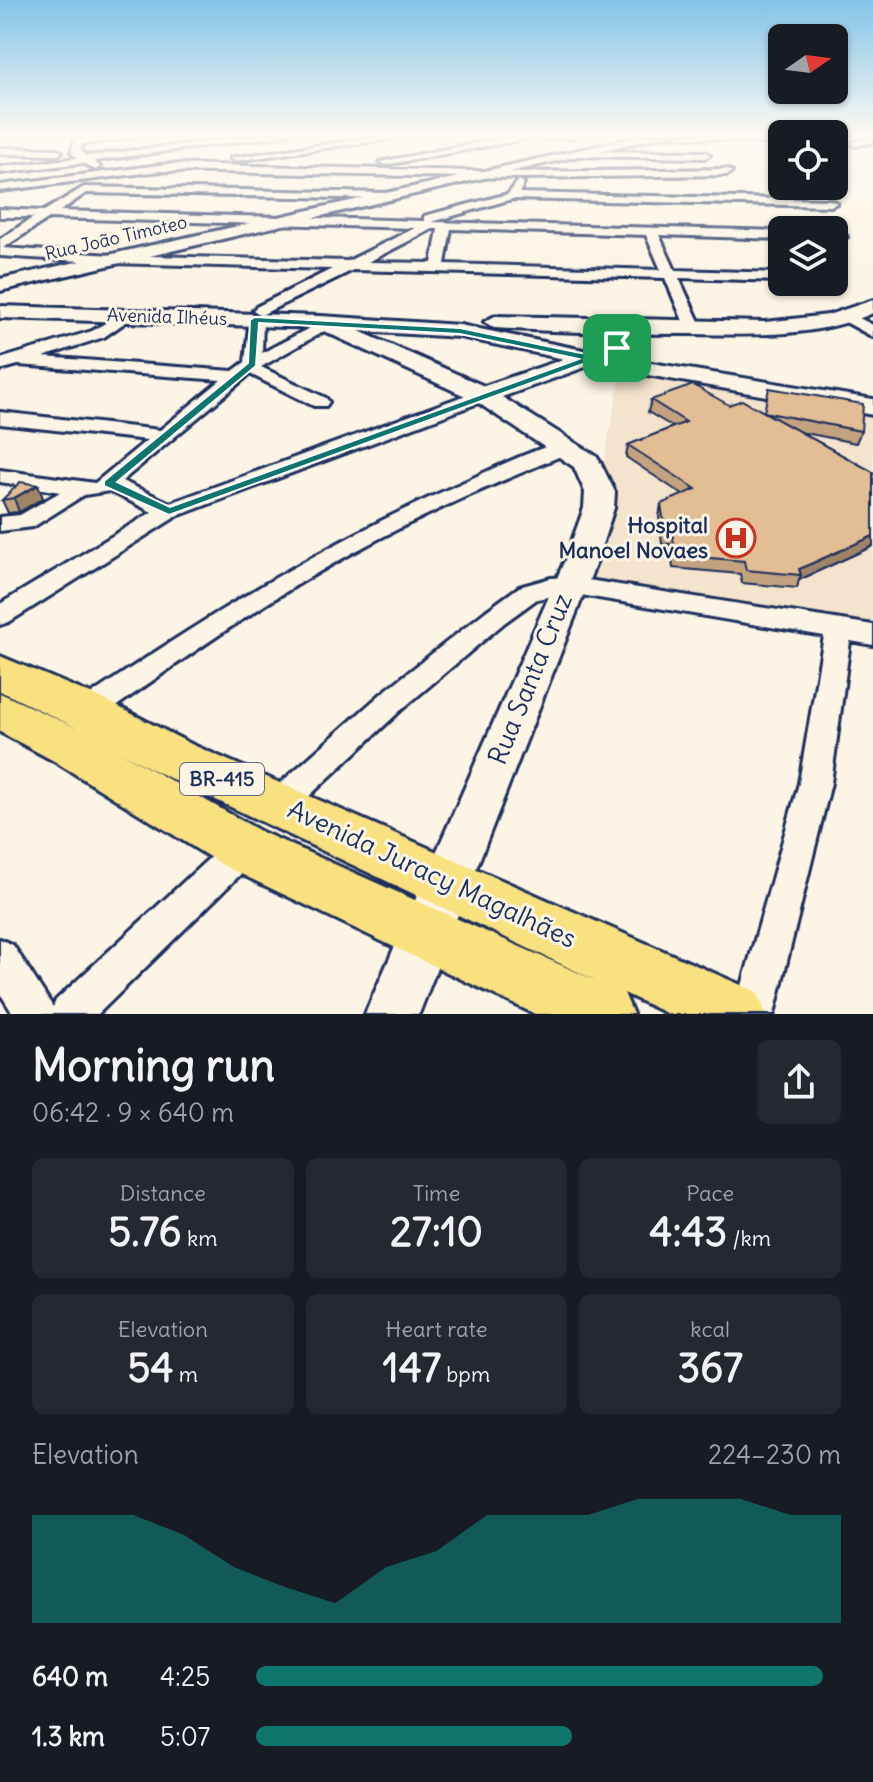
<!DOCTYPE html>
<html lang="en">
<head>
<meta charset="utf-8">
<style>
	:root { --surface:#171b24; --page:#242831; --text:#f1f3f6; --muted:#9ea1a6; --accent:#0f766e }
	body { margin:0; font-family:Delius,sans-serif; background:var(--page); color:var(--text); height:100vh; display:flex; flex-direction:column; font-size:30px; white-space:nowrap }
	* { box-sizing:border-box; margin:0 }
	p { font-size:26px; color:var(--muted) }
	.icon { flex:none; width:44px; height:44px; fill:none; stroke:currentColor; stroke-width:2; stroke-linecap:round; stroke-linejoin:round }
	.map { position:relative; height:1014px; overflow:hidden }
	.sheet { display:flex; flex-direction:column; background:var(--surface); flex:1 }
	.sheet>* { flex:none }
	.needle { width:52px; rotate:76deg }
	.buttons { position:absolute; left:768px; top:24px; display:grid; gap:16px }
	.buttons a { display:grid; place-items:center; width:80px; height:80px; border-radius:12px; background:var(--surface); box-shadow:0 2px 6px #0004; font-size:40px }
	.pin { position:absolute; display:grid; place-items:center; width:68px; height:68px; color:#fff; margin:-34px; border-radius:16px; box-shadow:0 4px 12px #0006 }
	.round { display:grid; place-items:center; flex:none; width:84px; height:84px; border-radius:12px; background:var(--page) }
	.summary { display:flex; align-items:center; justify-content:space-between; height:136px; padding:0 32px }
	h1 { font-size:44px; font-weight:700; line-height:60px }
	.figures { display:grid; grid-template-columns:repeat(3,1fr); gap:12px; height:136px; padding:8px 32px }
	.figures div { display:grid; align-content:center; border-radius:12px; background:var(--page); text-align:center }
	.figures b { font-size:40px; font-weight:700 }
	.figures small { font-size:22px; font-weight:400 }
	.figures p { font-size:22px }
	.chart { height:224px; padding:16px 32px }
	.chart p { display:flex; justify-content:space-between }
	.chart svg { width:100%; height:144px; margin-top:8px; fill:var(--accent); opacity:.7 }
	ul { padding:0 32px; list-style:none; font-size:26px }
	li { display:grid; grid-template-columns:128px 96px 1fr; align-items:center; height:60px }
	li i { height:20px; border-radius:10px; background:var(--accent) }
	.map>svg:first-child { display:block }
</style>
</head>
<body>
<div class="map">
<svg width="873" height="1014" viewBox="0 0 873 1014">
	<rect width="100%" height="100%" fill="#fcf5e5"/>
	<filter id="ink" filterUnits="userSpaceOnUse"><feTurbulence type="fractalNoise" baseFrequency=".0125" numOctaves="2"/><feDisplacementMap in="SourceGraphic" scale="16" xChannelSelector="R" yChannelSelector="G"/><feConvolveMatrix kernelMatrix="1 2 1 2 8 2 1 2 1" color-interpolation-filters="sRGB"/></filter>
	<g filter="url(#ink)">
		<path fill="#f4e4cd" d="M621 372 873 414V627L587 580 612 496 604 462Z"/>
		<g fill="none" stroke-linecap="round" stroke-linejoin="round">
			<g stroke="#1b2f5e" stroke-width="6">
				<path id="street" d="M123 135H154L82 144 81 151 87 156 262 135H288L94 161 100 167 95 170 83 163 0 173V167L77 158 71 152 75 140Z
					M392 135H417L235 161 230 158Z
					M517 135H576L571 138H531L385 165 380 162Z
					M666 135H717L781 141 776 144Z
					M873 136V142L855 146 850 143Z
					M0 148 57 149 62 152 57 155 0 154Z
					M580 151 705 152 710 155 705 158 577 156Z
					M169 164 522 172 727 169 732 172 727 175 522 178 160 171 0 191V185Z
					M519 180 524 183 519 193 831 200 837 203 831 206 512 199 432 222 782 231V239L659 235 675 270 782 273V281L679 278 702 328 694 333 686 328 665 278 353 270 261 315 253 310 256 307 332 269 112 263 0 256V239L34 217H0V209L44 211 84 187 393 193 399 196 393 199 86 193 60 211 424 221V216L508 194ZM49 218 415 228 348 261 112 255 3 248ZM438 229 432 263 368 262 432 229ZM451 229 646 235 661 270 445 264Z
					M834 233 845 234 847 237 834 241Z
					M125 311 133 316 130 319 104 337 43 357 233 371 245 362 250 317 255 315 263 320 262 353 319 323 325 321 333 326 261 367 326 398 329 402 326 406H314L250 374 122 481 170 503 477 391 483 390 492 395 489 399 177 516 9 622 0 625V604L152 512 110 491 84 495 33 527 0 531V517L20 515 60 492 0 482V470L95 483 147 440 0 424V412L160 430 221 380 18 365 0 370V359L92 331Z
					M845 311 873 325V337L840 319 837 316Z
					M566 441 573 443 576 447 573 451C498 482 423 514 352 553 263 602 180 661 97 720L87 724 77 720 72 712 77 704C198 622 319 546 453 487 489 471 527 451 566 441Z
					M569 577 873 625V645L850 641 831 783 774 1014H734L799 783 824 636 569 593 537 599 504 623 401 710 290 814 279 818 268 814 263 804 268 794 381 694 486 611 519 587 551 578Z
					M243 833 255 838 260 849 255 860 98 1014H13L0 993V939L13 945 53 1007 56 1000 231 838Z"/>
			</g>
			<g stroke="#1b2f5e" stroke-width="6">
				<path id="secondary" d="M646 135H668L0 291V279Z
					M873 300V313C815 338 753 335 691 334 626 334 560 332 495 328L484 322 495 316 765 322 828 315Z
					M0 306 321 316 460 325 633 360 873 399V415L591 365 502 397 596 456 600 462 615 492 614 508 597 560 419 1014H365L565 560 584 508 585 492 574 467 474 400 317 328 0 318ZM359 331 460 337 564 359 484 386Z"/>
			</g>
			<g stroke="#1b2f5e" stroke-width="6">
				<path id="primary" d="M0 656 103 699 191 744 757 992 766 1014H668L624 993 633 1014H535L224 866 54 761 0 732V693L79 729 0 691ZM120 752 157 772 597 981 262 832Z"/>
			</g>
			<use href="#street" fill="#fcf5e5" fill-rule="evenodd"/>
			<use href="#secondary" fill="#fcf5e5" fill-rule="evenodd"/>
			<use href="#primary" fill="#fae180" fill-rule="evenodd"/>
		</g>
		<path fill="#c3a37f" stroke="#1b2f5e" stroke-width="2" d="M651 400 729 405 861 431 856 443 800 432 873 472V546L799 580 797 588 742 583 740 574 673 568 670 544H662L659 517 661 504 683 495 626 457 628 445 673 427 648 412Z
			M38 485 43 498 19 512 8 513 2 500Z"/>
		<path fill="#9f8468" stroke="#1b2f5e" stroke-width="2" d="M38 485 43 498 19 512 14 498Z
			M873 536V546L799 580 801 575 799 569Z"/>
		<path fill="#e3bd94" stroke="#1b2f5e" stroke-width="2" d="M693 385 729 405 742 400 764 412 769 388 863 404 861 431 764 412 873 472V536L799 569 801 575 746 570 744 561 676 555 672 532 665 531 661 504 696 489 628 445 686 422 651 400Z
			M20 482 38 485 14 498 2 500Z"/>
	</g>
	<linearGradient id="sky" x2="0" y2="1"><stop stop-color="#82c3e8"/><stop offset="0.49" stop-color="#fefaf3"/><stop offset="1" stop-color="#fefaf3" stop-opacity="0"/></linearGradient>
	<rect width="873" height="277" fill="url(#sky)"/>
	<path fill="#0f766e" stroke="#fff" stroke-width="2" fill-rule="evenodd" d="M255 317 460 328 590 355 617 345 638 367 633 370 591 361 169 515 104 486V481L248 363 250 320ZM259 323 460 334 579 359 170 507 117 482 256 366ZM615 352 623 362 601 357Z"/>
	<defs>
		<g id="hospital-ring" transform="scale(2)"><circle r="9.5" fill="#fcf5e5" stroke="#c8321e" stroke-width="1.5"/><path d="M-5-5h3v3.5h4V-5h3V5h-3V1.5h-4V5h-3Z" fill="#c8321e"/></g>
	</defs>
	<g fill-rule="evenodd">
		<use href="#hospital-ring" x="736" y="538"/>
	</g>
	<g text-anchor="middle" stroke-width="6" stroke-linejoin="round" paint-order="stroke">
		<g font-size="18" fill="#1b2f5e" stroke="#fcf5e5">
			<text transform="translate(116 238) rotate(-13)" y="6">Rua João Timoteo</text>
			<text transform="translate(167 317) rotate(2)" y="6">Avenida Ilhéus</text>
		</g>
		<rect fill="#fcf5e5" stroke="#5e6a86" stroke-width="2" x="180" y="763" width="84" height="32" rx="6"/>
		<g font-size="20" font-weight="bold" fill="#1b2f5e">
			<text x="222" y="786">BR-415</text>
		</g>
		<g font-size="22" font-weight="bold" fill="#1b2f5e" stroke="#fcf5e5" text-anchor="end">
			<text x="708" y="533">Hospital<tspan x="708" dy="25">Manoel Novaes</tspan></text>
		</g>
		<g font-size="26" fill="#1b2f5e" stroke="#fcf5e5">
			<text transform="translate(530 679) rotate(-68)" y="9">Rua Santa Cruz</text>
			<text transform="translate(432 874) rotate(25)" y="9">Avenida Juracy Magalhães</text>
		</g>
	</g>
</svg>
<div class="buttons">
<a><svg class="needle" viewBox="-14 -14 28 28"><path d="M0-13l5 13h-10z" fill="#e53935"/><path d="M0 13l5-13h-10z" fill="#9ea1a6"/></svg></a>
<a><svg class="icon" aria-label="locate" viewBox="0 0 24 24"><circle cx="12" cy="12" r="6"/><path d="M12 2v4M12 18v4M2 12h4M18 12h4"/></svg></a>
<a><svg class="icon" aria-label="layers" viewBox="0 0 24 24"><path d="M12 4l9 5-9 5-9-5zM3 14l9 5 9-5"/></svg></a>
</div>
<div class="pin" style="left:617px;top:348px;background:#1e9e55"><svg class="icon" aria-label="arrive" viewBox="0 0 24 24"><path d="M6 21V4h12l-3 4 3 4H6"/></svg></div>
</div>
<section class="sheet">
<div class="summary"><div><h1>Morning run</h1><p>06:42 · 9 × 640 m</p></div><a class="round"><svg class="icon" aria-label="share" viewBox="0 0 24 24"><path d="M12 15V3M7 8l5-5 5 5M5 13v7h14v-7"/></svg></a></div>
<div class="figures">
<div><p>Distance</p><b>5.76<small> km</small></b></div>
<div><p>Time</p><b>27:10</b></div>
<div><p>Pace</p><b>4:43<small> /km</small></b></div>
</div>
<div class="figures">
<div><p>Elevation</p><b>54<small> m</small></b></div>
<div><p>Heart rate</p><b>147<small> bpm</small></b></div>
<div><p>kcal</p><b>367</b></div>
</div>
<div class="chart"><p><span>Elevation</span>224–230 m</p>
<svg viewBox="0 0 160 44" preserveAspectRatio="none"><path d="M0 44V11L10 11L20 11L30 17L40 27L50 33L60 38L70 27L80 22L90 11L100 11L110 11L120 6L130 6L140 6L150 11L160 11V44z"/></svg>
</div>
<ul>
<li><b>640 m</b>4:25<i style="width:97%"></i></li>
<li><b>1.3 km</b>5:07<i style="width:54%"></i></li>
</ul>
</section>
</body>
</html>
